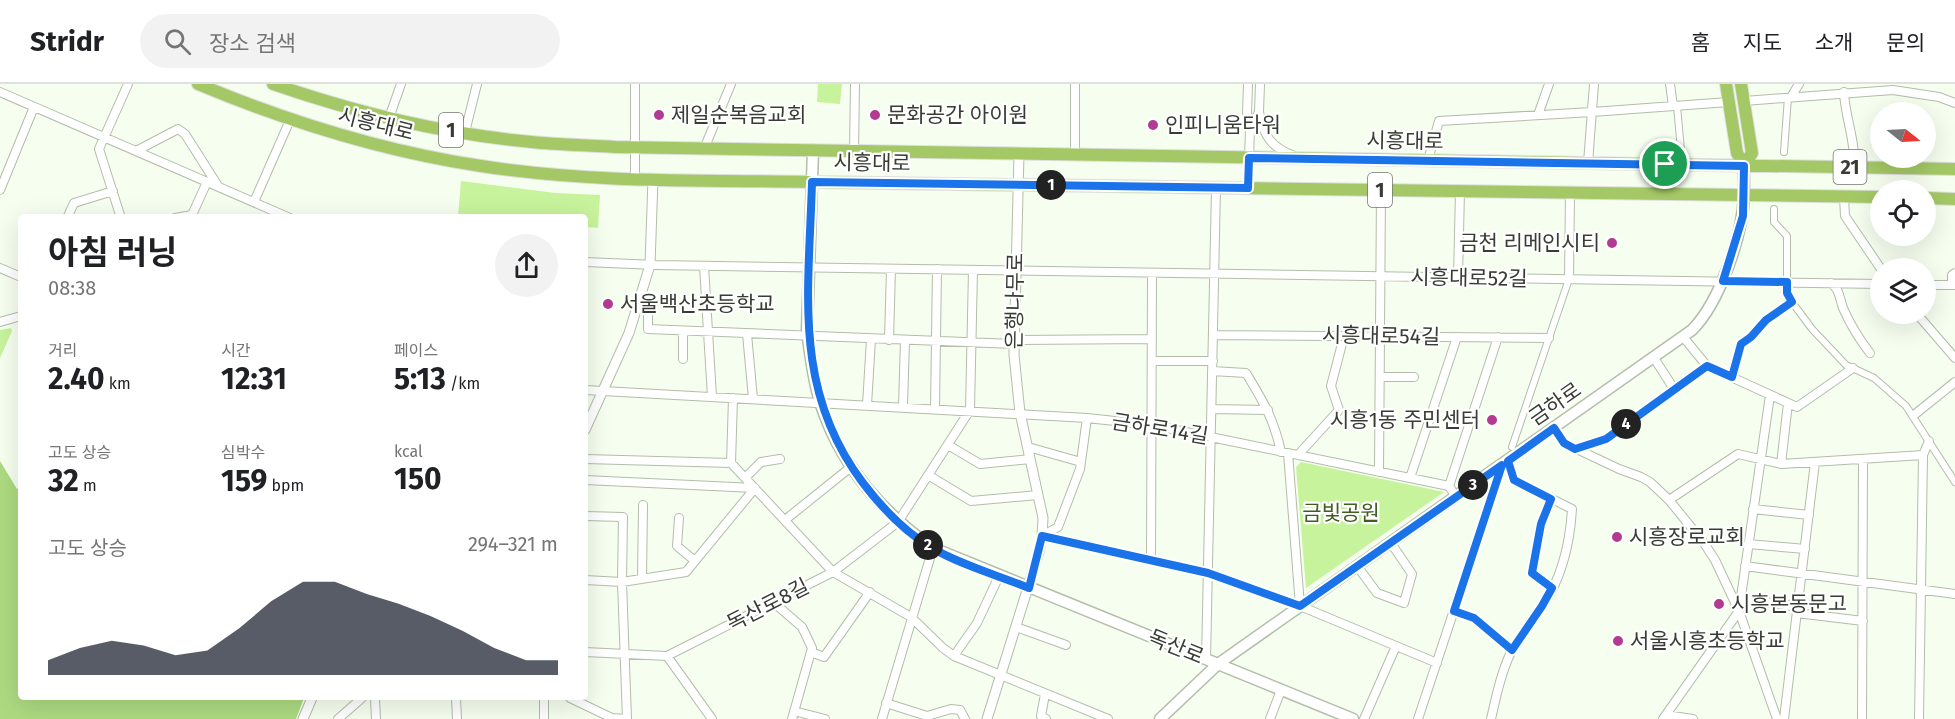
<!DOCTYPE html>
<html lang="ko">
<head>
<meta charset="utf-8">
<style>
	:root { --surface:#fff; --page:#f2f2f2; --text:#202124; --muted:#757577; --line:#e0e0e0; --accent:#111827 }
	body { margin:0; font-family:"Fira Sans","Noto Sans KR",sans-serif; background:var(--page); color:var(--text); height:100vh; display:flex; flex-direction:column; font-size:22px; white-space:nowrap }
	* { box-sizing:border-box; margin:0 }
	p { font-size:20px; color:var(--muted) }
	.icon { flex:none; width:33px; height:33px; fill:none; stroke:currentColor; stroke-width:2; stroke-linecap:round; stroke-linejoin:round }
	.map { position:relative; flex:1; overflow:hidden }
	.details { position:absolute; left:18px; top:130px; width:570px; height:486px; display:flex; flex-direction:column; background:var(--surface); border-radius:6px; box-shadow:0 6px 24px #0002 }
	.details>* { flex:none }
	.needle { width:39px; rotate:108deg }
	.controls { position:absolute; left:1870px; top:18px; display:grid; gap:12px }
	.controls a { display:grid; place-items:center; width:66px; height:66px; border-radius:50%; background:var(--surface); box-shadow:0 6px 24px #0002; font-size:30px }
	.pin { position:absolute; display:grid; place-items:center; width:51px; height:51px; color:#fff; margin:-26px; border:3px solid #fff; border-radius:50%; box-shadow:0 2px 6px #0007 }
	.km { position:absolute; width:30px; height:30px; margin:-15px; border-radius:50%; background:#222; color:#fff; font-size:16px; line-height:30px; text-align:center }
	.round { display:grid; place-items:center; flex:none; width:63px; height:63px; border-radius:32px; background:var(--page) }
	.summary { display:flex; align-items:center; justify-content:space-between; height:102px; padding:0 30px }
	h1 { font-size:33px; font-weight:700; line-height:45px }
	.stats { display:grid; grid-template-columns:repeat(3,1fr); gap:9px; height:102px; padding:6px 30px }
	.stats div { display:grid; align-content:center }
	.stats b { font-size:30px; font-weight:700 }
	.stats small { font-size:16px; font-weight:400 }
	.stats p { font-size:16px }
	.chart { height:168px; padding:12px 30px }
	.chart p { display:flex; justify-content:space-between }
	.chart svg { width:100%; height:108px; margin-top:6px; fill:var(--accent); opacity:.7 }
	header { display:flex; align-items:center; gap:36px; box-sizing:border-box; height:84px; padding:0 30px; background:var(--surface); border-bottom:2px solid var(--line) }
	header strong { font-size:28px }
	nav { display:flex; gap:33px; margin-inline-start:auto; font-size:21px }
	.search { width:420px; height:54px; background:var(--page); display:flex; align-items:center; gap:15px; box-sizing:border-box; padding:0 21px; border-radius:33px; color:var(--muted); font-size:22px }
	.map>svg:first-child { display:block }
</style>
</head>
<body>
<header>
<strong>Stridr</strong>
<div class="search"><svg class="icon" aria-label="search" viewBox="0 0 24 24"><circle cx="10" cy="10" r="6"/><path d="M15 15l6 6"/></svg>장소 검색</div>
<nav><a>홈</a><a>지도</a><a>소개</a><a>문의</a></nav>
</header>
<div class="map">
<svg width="1955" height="635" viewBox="0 0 1955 635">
	<rect width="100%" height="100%" fill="#f6ffef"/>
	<path fill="#c7f39c" d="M818 0H842L840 20 817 18Z
		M461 97 555 109 600 111 598 144 585 143V134L458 133Z
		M11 244 12 247 0 274V246Z
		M1301 378 1444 408 1306 504 1296 383Z"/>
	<path fill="#adda81" d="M0 377 17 405 21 404V614H304L296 635H0Z"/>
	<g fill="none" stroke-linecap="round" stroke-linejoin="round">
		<g stroke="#b3bdaa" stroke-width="8">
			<path id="pedestrian" d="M1677 22 1681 66
				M1784 68 1788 13
				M1774 125V138L1787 152V209L1792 218 1812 245 1846 281 1874 294 1906 322 1955 398
				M1512 363 1569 195"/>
		</g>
		<g stroke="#b3bdaa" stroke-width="10">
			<path id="minor" d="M1248 0 1247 30 1250 45 1248 104
				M1670 0 1673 22
				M0 8 290 134
				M1844 8C1845 34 1856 57 1854 83
				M1791 13 1799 0
				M1744 17 1893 6 1939 13 1955 19
				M1259 28C1264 53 1271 63 1294 72
				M1538 31 1549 0
				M389 34 401 0
				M1250 45 1259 28 1260 0
				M465 48 477 0
				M704 65 731 0
				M136 67 178 45 185 50 218 102
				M854 67 855 0
				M1075 70V0
				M1428 76 1439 37 1592 28 1729 18
				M1588 79 1594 0
				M635 94V0
				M0 106 34 23
				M1844 113 1845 132 1881 185
				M254 118 290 36
				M67 134 74 119 113 107
				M121 134 99 65 128 0
				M175 134 192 131 207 98
				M585 178 656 181 1881 200
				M704 182 712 313
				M0 184 21 193
				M1458 193 1460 107
				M1569 195 1570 108
				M1831 199C1840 206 1839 213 1843 224 1850 240 1859 255 1870 269
				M1926 201H1955
				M1952 201V191L1955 189
				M639 217 648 220V245L1014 260
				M1917 230 1955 274
				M0 238 21 232
				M747 250 753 315
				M1213 251 1549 254
				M1684 254 1707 282 1797 323 1853 284
				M889 256 891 185
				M1014 256 1152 255
				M1654 274 1674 305
				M683 275V247
				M1152 277H1213
				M1212 287 1246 289C1263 317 1274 335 1281 368
				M1380 293H1414
				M1732 293 1741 260 1751 253 1766 236 1792 218
				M585 306 1087 334 1152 341 1449 402 1456 413
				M733 314 731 379 833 488 911 533 943 564 954 572 1108 635
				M867 321 871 255
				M903 322 905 256
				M935 324 937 185
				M1212 325 1268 326
				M1914 331 1955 298
				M1554 344 1564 359 1619 385 1641 393 1650 398 1669 416 1704 459 1715 476 1739 527 1777 635
				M948 361 980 380 1030 375
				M1028 363 1081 378
				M1575 365 1606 355 1707 282
				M1288 369 1300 522
				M1298 371 1339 326 1331 302 1344 252
				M585 375 731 379
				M1781 380 1788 319
				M1379 388 1381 106
				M928 391 971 417 1038 411
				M745 394 761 378 780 375
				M1410 394 1457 253
				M585 396 755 404
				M1449 402 1498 253
				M1551 415 1541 440 1532 489 1552 504
				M1669 416 1738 370 1781 380 1923 371 1929 357
				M1753 425 1809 431
				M585 432 623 433 622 498 627 635
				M679 434 677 462 695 477
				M785 436 851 383
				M1042 452 1208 489 1300 522 1437 579
				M1042 452 1058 443 1080 385 1087 334
				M1748 460 1805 465
				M1151 476 1152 189
				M1357 482 1377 509 1404 519 1412 490 1391 459
				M1745 482 1955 510
				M642 495 643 421
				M585 496 622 498 686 488 755 404
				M1740 514 1798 523
				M773 518 802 543 812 564 792 635
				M1454 527 1474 534 1512 566
				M1797 529 1863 537
				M1016 543 1066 561
				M585 568 667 572 833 488 898 438 970 326 973 186
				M811 568 824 573 870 508
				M667 572 712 635
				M954 572 977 539 999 492
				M1206 575 1216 104
				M1045 610 1041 632 1046 635
				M375 614 376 635
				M456 614 457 635
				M544 614V635
				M570 614 612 634 627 635
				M886 619 927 632 951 625 960 626 965 635
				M794 627 825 635
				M1666 631 1693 635
				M338 635 362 614
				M882 635 933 464
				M1270 635 1281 606
				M1364 635 1396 562
				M1418 635 1502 381
				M1491 635C1496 613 1501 589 1511 568 1519 551 1532 537 1543 522 1562 493 1570 459 1572 425L1514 396 1507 377
				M1663 635 1739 527 1770 311
				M1784 635 1815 378
				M1862 635 1863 376
				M1919 635 1923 371"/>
		</g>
		<g stroke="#b3bdaa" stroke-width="11">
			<path id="tertiary" d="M585 346 629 249 650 181 653 95
				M303 635 312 614
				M987 635 1039 468 1042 452 1043 434 1020 329 1014 271 1019 70"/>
		</g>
		<g stroke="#b3bdaa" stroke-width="13">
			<path id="secondary" d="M813 66 807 246C810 270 813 295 820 318 840 380 881 428 933 464L1353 635
				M1160 635 1218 580 1692 246C1720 218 1743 150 1744 111"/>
		</g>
		<g stroke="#dfe0df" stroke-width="14">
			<path id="primary" d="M198 0C289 38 382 67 481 82 590 99 702 96 812 98L1881 113
				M273 0C357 29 444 50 532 58 560 61 588 61 615 63L1955 85
				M1726 0 1737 69 1744 82V111
				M1741 0 1752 69 1744 82
				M1926 114 1955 115"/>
		</g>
		<use href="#pedestrian" stroke="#fff" stroke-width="6"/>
		<use href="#minor" stroke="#fff" stroke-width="8"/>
		<use href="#tertiary" stroke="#fff" stroke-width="9"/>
		<use href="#secondary" stroke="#fff" stroke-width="10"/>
		<use href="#primary" stroke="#a4c866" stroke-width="12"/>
	</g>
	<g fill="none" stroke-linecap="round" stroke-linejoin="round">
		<g stroke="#fff" stroke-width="12">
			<path id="route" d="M1249 74 1744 82 1743 132 1723 197 1787 198V209L1792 218 1766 236 1751 253 1741 260 1732 293 1707 282 1606 355 1575 365 1564 359 1554 344 1508 377 1514 396 1551 415 1541 440 1532 489 1552 504 1542 522 1512 566 1474 534 1454 527 1502 381 1300 522 1208 489 1042 452 1029 504C997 491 961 481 932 464 905 448 882 424 863 399 792 305 809 207 812 98L1248 104Z"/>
		</g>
		<use href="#route" stroke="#1a73e8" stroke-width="8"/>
	</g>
	<g fill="#b23b91" stroke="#fff" stroke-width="2">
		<circle cx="659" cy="31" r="6"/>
		<circle cx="875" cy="31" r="6"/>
		<circle cx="1153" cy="41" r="6"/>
		<circle cx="1612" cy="159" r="6"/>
		<circle cx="608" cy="220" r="6"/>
		<circle cx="1492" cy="336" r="6"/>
		<circle cx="1617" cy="453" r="6"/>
		<circle cx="1719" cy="520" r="6"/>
		<circle cx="1618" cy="557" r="6"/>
	</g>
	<g text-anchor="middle" stroke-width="4.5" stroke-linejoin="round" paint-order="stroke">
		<g fill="#fff" stroke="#747671" stroke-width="1.5">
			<rect x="439" y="29" width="24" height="34" rx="4.5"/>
			<rect x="1833.5" y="66" width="33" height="34" rx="4.5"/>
			<rect x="1368" y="89" width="24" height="34" rx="4.5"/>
		</g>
		<g font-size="20" font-weight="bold" fill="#383c34">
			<text x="451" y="53">1</text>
			<text x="1850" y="90">21</text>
			<text x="1380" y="113">1</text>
		</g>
		<g font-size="21" fill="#383c34" stroke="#fff" text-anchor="start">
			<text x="671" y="38">제일순복음교회</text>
			<text x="887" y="38">문화공간 아이원</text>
			<text x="1165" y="48">인피니움타워</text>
			<text x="1600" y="166" text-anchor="end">금천 리메인시티</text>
			<text x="620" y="227">서울백산초등학교</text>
			<text x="1480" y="343" text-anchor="end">시흥1동 주민센터</text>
			<text x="1629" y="460">시흥장로교회</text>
			<text x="1731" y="527">시흥본동문고</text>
			<text x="1630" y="564">서울시흥초등학교</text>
		</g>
		<g font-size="21" fill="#383c34" stroke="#fff">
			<text transform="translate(376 40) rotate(14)" y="7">시흥대로</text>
			<text transform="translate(1405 57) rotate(1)" y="7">시흥대로</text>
			<text transform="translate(872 79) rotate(1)" y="7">시흥대로</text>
			<text transform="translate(1469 194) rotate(1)" y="7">시흥대로52길</text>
			<text transform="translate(1015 217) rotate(-89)" y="7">은행나무로</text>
			<text transform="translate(1381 252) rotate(1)" y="7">시흥대로54길</text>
			<text transform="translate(1555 320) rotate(-35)" y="7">금하로</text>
			<text transform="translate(1160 345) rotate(9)" y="7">금하로14길</text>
			<text transform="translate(768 521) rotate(-27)" y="7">독산로8길</text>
			<text transform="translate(1176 563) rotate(22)" y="7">독산로</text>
		</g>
		<g font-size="21" fill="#415e21" stroke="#fff">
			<text x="1341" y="436">금빛공원</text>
		</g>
	</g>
</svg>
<div class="controls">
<a><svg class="needle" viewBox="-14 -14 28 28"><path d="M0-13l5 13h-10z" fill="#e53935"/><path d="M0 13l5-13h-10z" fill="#757577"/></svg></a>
<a><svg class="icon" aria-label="locate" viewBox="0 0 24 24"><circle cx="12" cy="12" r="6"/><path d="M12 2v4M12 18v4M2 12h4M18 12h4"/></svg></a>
<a><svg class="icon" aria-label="layers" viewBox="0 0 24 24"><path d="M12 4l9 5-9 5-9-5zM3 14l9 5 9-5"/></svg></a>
</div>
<div class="pin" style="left:1665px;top:80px;background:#1e9e55"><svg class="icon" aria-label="arrive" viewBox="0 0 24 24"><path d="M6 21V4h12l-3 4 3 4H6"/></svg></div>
<b class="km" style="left:1051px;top:101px">1</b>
<b class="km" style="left:928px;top:461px">2</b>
<b class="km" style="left:1473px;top:401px">3</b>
<b class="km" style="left:1626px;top:340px">4</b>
<section class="details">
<div class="summary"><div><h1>아침 러닝</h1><p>08:38</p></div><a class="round"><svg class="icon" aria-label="share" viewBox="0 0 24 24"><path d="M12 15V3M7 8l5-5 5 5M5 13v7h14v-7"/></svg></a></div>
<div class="stats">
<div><p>거리</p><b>2.40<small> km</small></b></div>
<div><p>시간</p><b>12:31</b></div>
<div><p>페이스</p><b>5:13<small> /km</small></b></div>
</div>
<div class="stats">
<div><p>고도 상승</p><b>32<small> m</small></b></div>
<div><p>심박수</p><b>159<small> bpm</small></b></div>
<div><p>kcal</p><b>150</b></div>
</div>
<div class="chart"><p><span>고도 상승</span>294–321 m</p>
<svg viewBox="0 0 160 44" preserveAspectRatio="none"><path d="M0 44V38L10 33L20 30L30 32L40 36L50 34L60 25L70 14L80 6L90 6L100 11L110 15L120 20L130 26L140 33L150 38L160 38V44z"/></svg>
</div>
</section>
</div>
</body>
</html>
